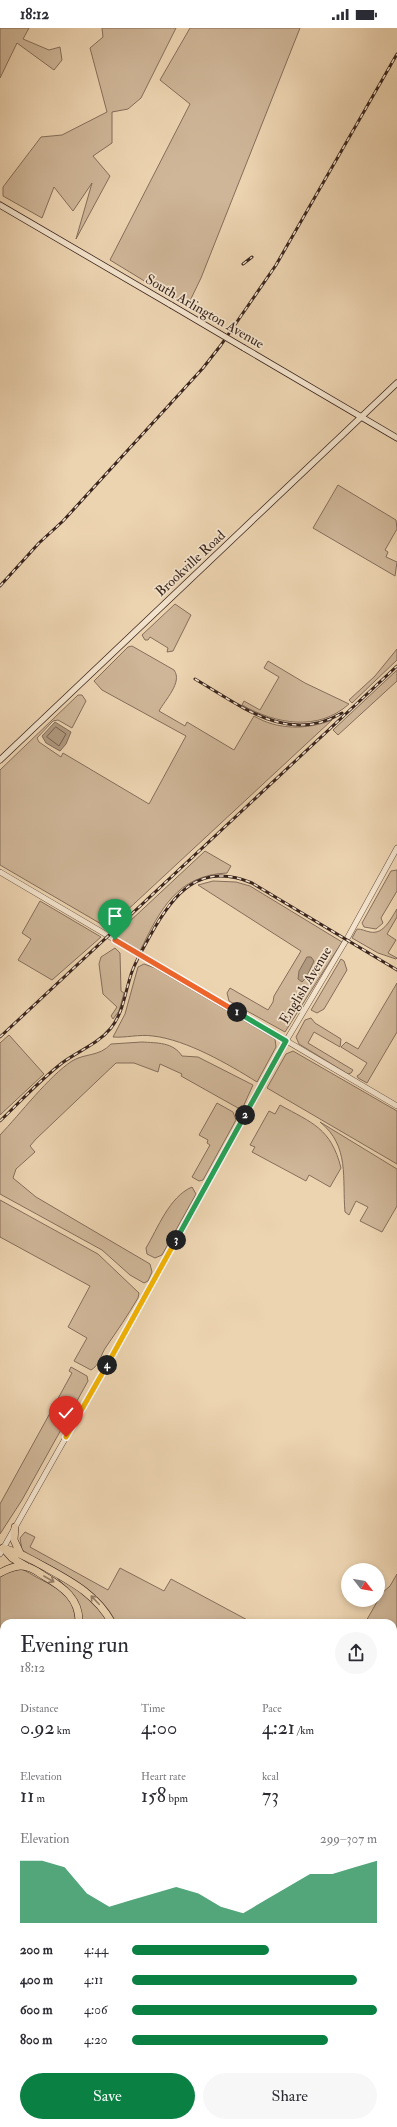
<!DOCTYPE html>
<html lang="en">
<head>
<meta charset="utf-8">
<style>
	:root { --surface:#fff; --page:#f7f7f7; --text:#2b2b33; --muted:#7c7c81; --accent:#0b8043 }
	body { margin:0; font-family:"IM FELL Double Pica",serif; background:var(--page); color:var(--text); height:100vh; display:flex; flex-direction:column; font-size:15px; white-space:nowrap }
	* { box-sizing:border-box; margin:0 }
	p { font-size:13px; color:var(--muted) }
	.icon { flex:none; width:22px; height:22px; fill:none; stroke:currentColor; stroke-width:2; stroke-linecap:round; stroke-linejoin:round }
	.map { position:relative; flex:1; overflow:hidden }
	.details { position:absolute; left:0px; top:1591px; width:397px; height:508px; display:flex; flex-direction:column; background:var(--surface); border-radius:12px 12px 0 0; box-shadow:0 2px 6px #0003 }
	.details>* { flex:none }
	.needle { width:26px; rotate:121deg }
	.tools { position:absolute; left:341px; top:1535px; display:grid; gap:8px }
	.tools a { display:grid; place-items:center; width:44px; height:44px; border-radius:50%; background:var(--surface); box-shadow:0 2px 6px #0003; font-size:20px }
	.pin { position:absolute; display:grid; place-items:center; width:34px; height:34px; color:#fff; margin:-41px -17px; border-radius:50% 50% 50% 0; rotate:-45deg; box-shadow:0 0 4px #0007 }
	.pin .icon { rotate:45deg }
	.km { position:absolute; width:20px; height:20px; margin:-10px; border-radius:50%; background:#222; color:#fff; font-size:11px; line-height:20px; text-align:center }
	.round { display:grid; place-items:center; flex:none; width:42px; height:42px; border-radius:21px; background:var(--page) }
	.head { display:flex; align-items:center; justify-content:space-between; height:68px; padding:0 20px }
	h1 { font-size:22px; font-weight:600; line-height:30px }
	.stats { display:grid; grid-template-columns:repeat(3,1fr); gap:6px; height:68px; padding:4px 20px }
	.stats div { display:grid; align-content:center }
	.stats b { font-size:20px; font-weight:600 }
	.stats small { font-size:11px; font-weight:400 }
	.stats p { font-size:11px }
	.chart { height:112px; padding:8px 20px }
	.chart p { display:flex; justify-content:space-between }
	.chart svg { width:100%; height:72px; margin-top:4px; fill:var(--accent); opacity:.7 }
	.action { display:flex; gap:8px; margin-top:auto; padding:8px 20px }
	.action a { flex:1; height:46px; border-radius:24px; background:var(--accent); color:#fff; font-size:16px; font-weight:600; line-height:46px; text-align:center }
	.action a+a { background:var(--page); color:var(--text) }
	ul { padding:0 20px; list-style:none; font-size:13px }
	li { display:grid; grid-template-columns:64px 48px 1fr; align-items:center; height:30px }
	li i { height:10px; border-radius:5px; background:var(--accent) }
	.status { display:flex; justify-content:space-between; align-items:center; height:28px; padding:0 20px; background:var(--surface); direction:ltr }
	.status svg { height:11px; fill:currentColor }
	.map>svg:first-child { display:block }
</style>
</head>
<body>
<div class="status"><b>18:12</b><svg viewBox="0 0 49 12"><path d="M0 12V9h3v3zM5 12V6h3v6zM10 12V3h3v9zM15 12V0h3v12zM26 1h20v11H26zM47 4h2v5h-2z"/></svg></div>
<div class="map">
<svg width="397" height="2099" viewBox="0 0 397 2099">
	<rect width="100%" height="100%" fill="#edd4b1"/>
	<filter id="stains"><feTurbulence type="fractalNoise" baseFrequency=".005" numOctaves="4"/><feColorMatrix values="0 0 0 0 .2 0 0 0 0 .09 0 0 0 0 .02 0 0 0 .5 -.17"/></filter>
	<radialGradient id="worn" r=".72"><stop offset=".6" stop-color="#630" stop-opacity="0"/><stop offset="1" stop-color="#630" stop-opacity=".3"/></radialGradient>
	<path fill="#cfb698" stroke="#856e5b" d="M0 0H29L23 11 49 22 60 19 62 32 54 42 17 15 0 50Z
		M102 0H176L141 70 128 81 112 84V115L93 128 110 148 76 211 92 155 73 183 54 159 42 190 3 168V159L41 109 62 107 107 84 90 20 103 9Z
		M190 0H300L201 250 187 279 110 232 190 76 160 52Z
		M338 457 396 492 397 501 385 522 388 524 386 529 397 534 395 548 313 500Z
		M175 576 191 587 173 623 167 624 168 620 150 609 148 612H145L142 607Z
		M132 618 174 642C183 654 165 672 159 683L185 698 187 694 234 722 254 688C277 702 307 702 332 692L108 900 0 837V742L78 667H82L86 673 72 700 58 692 53 693 37 710 39 714 61 729 63 725 149 776 186 708 102 662 94 653 128 619Z
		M397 621V632L352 675 349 672 375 648Z
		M268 633 305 655 349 676C318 704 276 696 242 677L244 673 260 682 279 649 264 640Z
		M397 642V653L338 707 333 702Z
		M205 823 231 838 227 845C177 847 160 882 140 923L114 908Z
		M397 842V863L381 890 383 895 376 901 364 899 362 895 391 843Z
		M213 853 236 854 250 858 342 914 285 1004 229 973 227 965 230 960 268 982 273 974 274 968 301 923 198 857Z
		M40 873 101 909 52 952 18 932 31 911 22 905Z
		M397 881V889L387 906 396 912 388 925 397 930 396 931 378 925 352 910 357 901C362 901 365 903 370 904 384 907 391 890 397 881Z
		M115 920 120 925 121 963 124 965 119 983 113 991 111 988 117 979 103 966 99 936 101 929Z
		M341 931 344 933 347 942 324 981 317 985 311 982Z
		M144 936 155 940 275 1011 276 1019 257 1054C228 1036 187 1012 153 1008 139 1006 126 1010 113 1009L125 986 138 939Z
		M397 955V1004L367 1055 358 1050 357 1048 360 1046 367 1035 341 1019 346 1014 358 1021Z
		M311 990 315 995 341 1011 340 1019 314 1004 308 1015 353 1042 351 1045 348 1046 299 1016 296 1009 305 992Z
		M9 1007 44 1046 0 1087V1015Z
		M142 1014C157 1015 173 1014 182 1028L198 1029 253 1057 243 1079 238 1080 181 1048 182 1046 160 1036 158 1044 134 1035H116L36 1111 30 1118 35 1124 16 1141 13 1150 36 1169 150 1236 152 1244 148 1253 144 1255 130 1247 102 1222 0 1166V1107C20 1086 49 1048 72 1033 85 1025 99 1029 111 1016Z
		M293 1023 397 1083V1136L267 1060 286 1026Z
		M217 1075 233 1084 236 1092 203 1152 199 1153 192 1149 210 1117 207 1115 208 1112 199 1107Z
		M280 1077C312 1095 331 1100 341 1140L330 1159 309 1147 306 1153 252 1124 255 1119 250 1117 269 1083 275 1086Z
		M320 1094 397 1141V1178L382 1204 360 1193 368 1179 356 1173 349 1187 345 1184C342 1151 350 1118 320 1094Z
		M192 1159 196 1166 162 1227 155 1230 147 1226 146 1220C158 1200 169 1169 192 1159Z
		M0 1172 98 1226 139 1265 138 1270C128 1287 117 1303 106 1319 101 1326 99 1338 91 1342L74 1333 87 1310 68 1299 90 1258 0 1209Z
		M71 1339 87 1348 88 1353 22 1472 0 1506V1476L72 1345 69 1343Z
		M25 1504 35 1509 30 1519 108 1562 120 1540 164 1563 171 1551 253 1595H116C99 1558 55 1542 22 1522L20 1510Z
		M21 1541C27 1543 32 1547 38 1550 61 1562 73 1567 76 1595H4V1635L0 1634V1548L7 1544Z
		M397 1546V1766L393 1764V1595H365L382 1565 390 1558Z
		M57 1550C82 1561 93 1574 110 1595H82L78 1574 73 1566Z
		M0 1661 4 1664V1758H0Z
		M393 1785 397 1787V2074L393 2072Z"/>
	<path fill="#b0997f" stroke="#816b58" d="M55 694 71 704 66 716 60 723 46 715 42 708Z
		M307 929H311L314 933 306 950 302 954 298 951 299 943Z"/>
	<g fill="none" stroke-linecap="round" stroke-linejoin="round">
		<path stroke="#76604e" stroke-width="1" d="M56 699 66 706 59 718 47 709Z"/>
		<g stroke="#685243" stroke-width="6">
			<path id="tertiary" d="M0 844 397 1078
				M0 1526 122 1310 286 1013 348 909 397 820"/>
		</g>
		<g stroke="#3b261e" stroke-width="7">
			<path id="secondary" d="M0 177 171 277
				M244 320 397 410
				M0 732 397 355"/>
		</g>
		<g stroke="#3b261e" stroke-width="8">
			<path id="motorway" d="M15 1499 14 1512 20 1525
				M3 1520C18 1524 31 1531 45 1539 72 1554 97 1567 112 1595
				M3 1520 12 1530 26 1538
				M0 1545C7 1541 19 1536 27 1539 33 1540 39 1545 44 1548 63 1559 80 1571 79 1595
				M0 1644 4 1645
				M0 1657 4 1659
				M0 1760H4
				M393 1770 397 1771
				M0 1776 4 1777
				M393 1779 397 1780"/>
		</g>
		<use href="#tertiary" stroke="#f3e3cc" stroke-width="5"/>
		<use href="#secondary" stroke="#f3e3cc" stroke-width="5.5"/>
		<use href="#motorway" stroke="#edd4b1" stroke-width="7"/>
		<g stroke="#3b261e" stroke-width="3">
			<path id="rail" d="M243 236 252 229
				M0 558 39 515 63 493 203 340 221 317 276 237 397 26
				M195 651C241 678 288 717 342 685
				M0 1009 397 638
				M0 1093C20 1074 40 1052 62 1035 78 1023 98 1016 111 1000 125 982 125 961 133 941 138 929 144 919 150 908 173 866 199 833 252 855L397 942"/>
		</g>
		<use href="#rail" stroke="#f3e3cc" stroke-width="1.5" stroke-dasharray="4.5" stroke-linecap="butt"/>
		<g stroke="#3b261e" stroke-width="7" stroke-linecap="butt">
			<path id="secondary-bridge" d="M171 277 244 320"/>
		</g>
		<use href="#secondary-bridge" stroke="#f3e3cc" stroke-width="5.5"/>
	</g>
	<defs><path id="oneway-shaft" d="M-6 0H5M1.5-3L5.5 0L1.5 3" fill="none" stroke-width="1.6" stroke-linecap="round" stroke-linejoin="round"/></defs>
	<g stroke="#947d68">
		<use href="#oneway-shaft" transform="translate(49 1551) rotate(30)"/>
		<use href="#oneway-shaft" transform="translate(95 1572) rotate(-134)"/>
	</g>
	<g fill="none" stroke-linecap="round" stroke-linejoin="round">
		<g stroke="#fff" stroke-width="8">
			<path id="split-1" d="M115 912 237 984"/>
		</g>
		<g stroke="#fff" stroke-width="8">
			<path id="split-2" d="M237 984 286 1013 245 1087"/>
		</g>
		<g stroke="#fff" stroke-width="8">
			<path id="split-3" d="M176 1212 245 1087"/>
		</g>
		<g stroke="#fff" stroke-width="8">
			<path id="split-4" d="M107 1337 176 1212"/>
		</g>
		<g stroke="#fff" stroke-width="8">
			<path id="split-5" d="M66 1409 107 1337"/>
		</g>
		<use href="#split-1" stroke="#f0652b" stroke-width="5"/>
		<use href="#split-2" stroke="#22a559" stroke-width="5"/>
		<use href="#split-3" stroke="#22a559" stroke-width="5"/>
		<use href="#split-4" stroke="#f5b400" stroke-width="5"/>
		<use href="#split-5" stroke="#f5b400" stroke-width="5"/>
	</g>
	<g text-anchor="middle" stroke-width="3.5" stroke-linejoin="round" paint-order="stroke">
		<g font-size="14" fill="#3b261e" stroke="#f3e3cc">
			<text transform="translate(205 283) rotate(30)" y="5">South Arlington Avenue</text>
			<text transform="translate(190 535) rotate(-43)" y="5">Brookville Road</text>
			<text transform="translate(305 957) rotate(-59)" y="5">English Avenue</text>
		</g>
	</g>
	<rect width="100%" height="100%" filter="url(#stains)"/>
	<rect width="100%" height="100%" fill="url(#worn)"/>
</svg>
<div class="tools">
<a><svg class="needle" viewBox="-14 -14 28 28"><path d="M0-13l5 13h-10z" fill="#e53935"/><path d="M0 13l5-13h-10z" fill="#7c7c81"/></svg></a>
</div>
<div class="pin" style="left:115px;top:912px;background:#1e9e55"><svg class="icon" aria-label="arrive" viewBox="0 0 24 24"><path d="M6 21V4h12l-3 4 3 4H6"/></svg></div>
<div class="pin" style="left:66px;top:1409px;background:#d93025"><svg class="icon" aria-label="check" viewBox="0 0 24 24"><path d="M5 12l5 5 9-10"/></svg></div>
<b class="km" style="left:237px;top:984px">1</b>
<b class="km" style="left:245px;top:1087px">2</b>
<b class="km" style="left:176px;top:1212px">3</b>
<b class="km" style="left:107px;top:1337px">4</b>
<section class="details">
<div class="head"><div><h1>Evening run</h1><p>18:12</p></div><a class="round"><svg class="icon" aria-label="share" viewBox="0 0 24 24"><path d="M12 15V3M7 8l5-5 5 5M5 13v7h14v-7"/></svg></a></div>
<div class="stats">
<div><p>Distance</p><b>0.92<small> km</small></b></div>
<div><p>Time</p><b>4:00</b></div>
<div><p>Pace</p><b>4:21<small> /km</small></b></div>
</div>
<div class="stats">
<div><p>Elevation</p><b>11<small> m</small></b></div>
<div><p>Heart rate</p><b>158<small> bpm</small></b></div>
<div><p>kcal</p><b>73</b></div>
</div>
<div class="chart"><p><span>Elevation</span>299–307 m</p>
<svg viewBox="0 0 160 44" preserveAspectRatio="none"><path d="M0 44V6L10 6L20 10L30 26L40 34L50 30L60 26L70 22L80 26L90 34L100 38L110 30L120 22L130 14L140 14L150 10L160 6V44z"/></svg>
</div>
<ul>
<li><b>200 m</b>4:44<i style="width:56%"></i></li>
<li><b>400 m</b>4:11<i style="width:92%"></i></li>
<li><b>600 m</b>4:06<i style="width:100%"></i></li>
<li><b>800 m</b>4:20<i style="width:80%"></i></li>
</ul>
<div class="action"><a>Save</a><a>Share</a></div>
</section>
</div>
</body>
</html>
